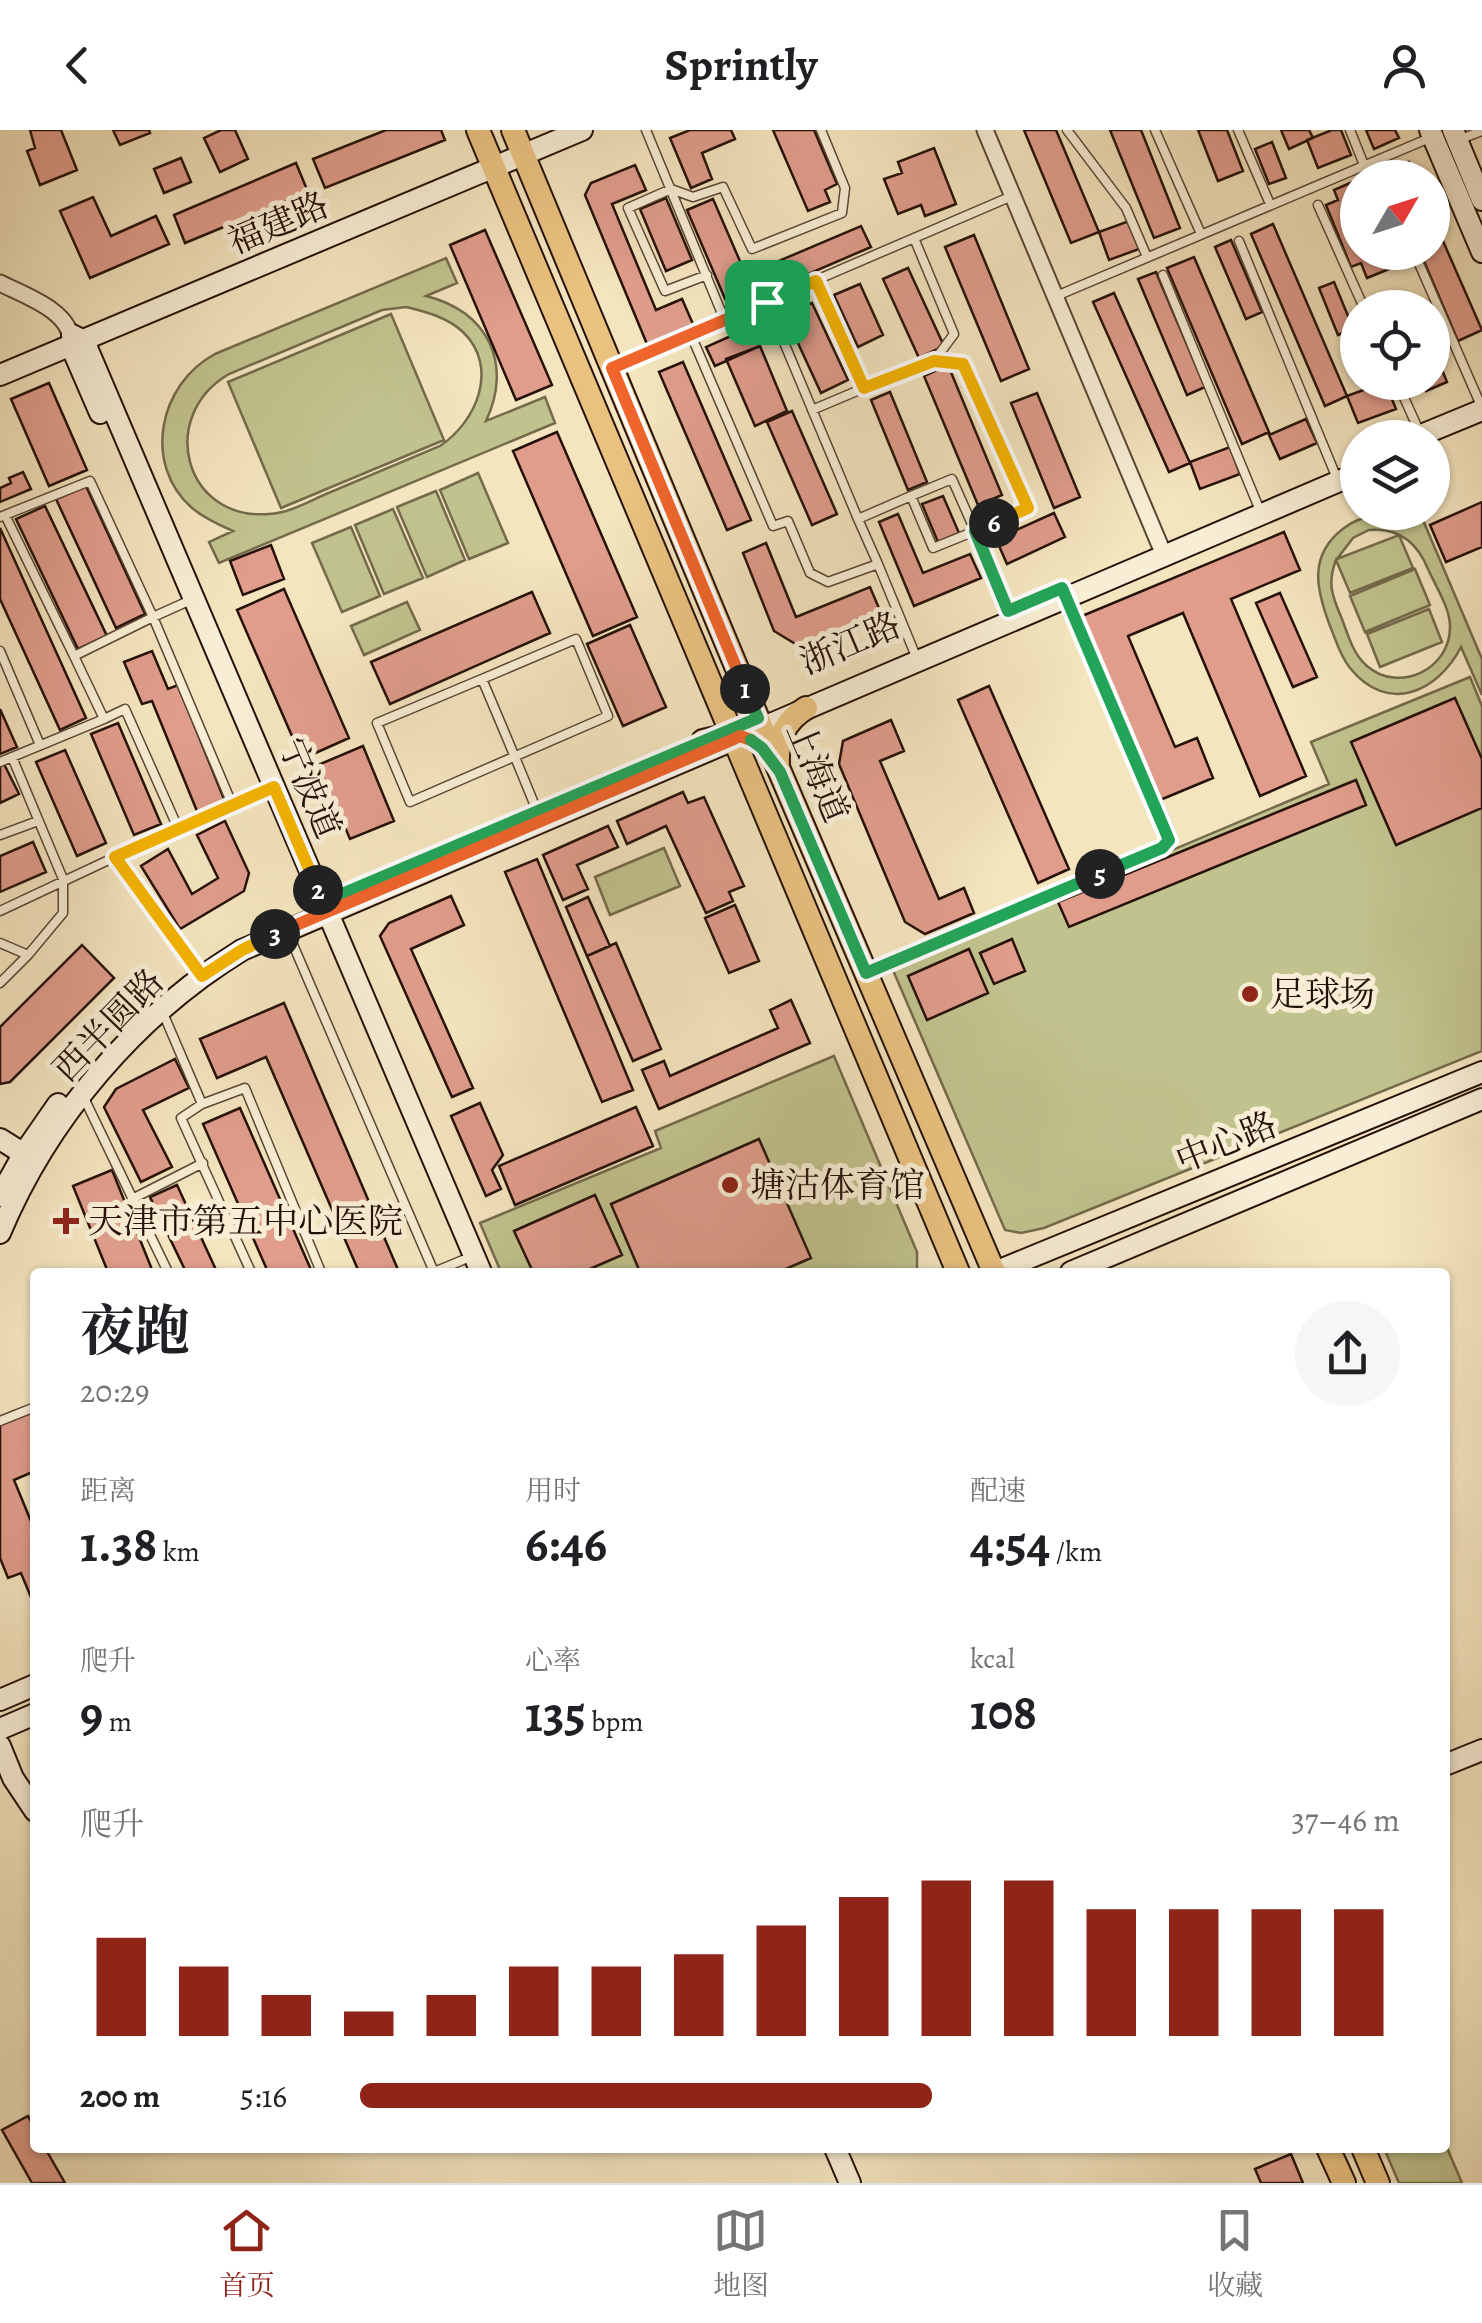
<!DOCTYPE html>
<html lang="zh">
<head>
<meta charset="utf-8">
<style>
	:root { --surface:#fff; --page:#f6f6f6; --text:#202124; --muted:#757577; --line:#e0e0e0; --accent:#8f2418 }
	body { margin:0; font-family:Alegreya,"Noto Serif SC",serif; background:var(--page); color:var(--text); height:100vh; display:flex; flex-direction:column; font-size:38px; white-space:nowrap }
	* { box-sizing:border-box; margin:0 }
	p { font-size:32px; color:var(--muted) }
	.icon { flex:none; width:55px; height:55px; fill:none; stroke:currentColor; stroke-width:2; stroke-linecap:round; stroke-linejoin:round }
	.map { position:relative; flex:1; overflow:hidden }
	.details { position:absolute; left:30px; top:1138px; width:1420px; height:885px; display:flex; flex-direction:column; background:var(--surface); border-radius:10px; box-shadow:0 2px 8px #0004 }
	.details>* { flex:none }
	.needle { width:65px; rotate:51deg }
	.tools { position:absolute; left:1340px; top:30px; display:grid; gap:20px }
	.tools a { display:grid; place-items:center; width:110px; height:110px; border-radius:50%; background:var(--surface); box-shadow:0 2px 8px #0004; font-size:50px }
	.pin { position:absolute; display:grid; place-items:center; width:85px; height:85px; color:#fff; margin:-42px; border-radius:20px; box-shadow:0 5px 15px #0006 }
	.km { position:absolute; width:50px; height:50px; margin:-25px; border-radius:50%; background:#222; color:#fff; font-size:28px; line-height:50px; text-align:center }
	.round { display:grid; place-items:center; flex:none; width:105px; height:105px; border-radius:52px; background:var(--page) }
	.overview { display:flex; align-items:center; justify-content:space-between; height:170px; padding:0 50px }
	h1 { font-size:55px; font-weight:700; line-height:75px }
	.figures { display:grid; grid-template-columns:repeat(3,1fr); gap:15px; height:170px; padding:10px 50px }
	.figures div { display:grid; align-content:center }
	.figures b { font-size:50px; font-weight:700 }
	.figures small { font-size:28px; font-weight:400 }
	.figures p { font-size:28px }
	.chart { height:280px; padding:20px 50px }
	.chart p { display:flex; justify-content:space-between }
	.chart svg { width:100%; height:180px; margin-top:10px; stroke:var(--accent); stroke-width:6 }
	ul { padding:0 50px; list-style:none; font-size:32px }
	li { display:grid; grid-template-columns:160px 120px 1fr; align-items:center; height:75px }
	li i { height:25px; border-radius:12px; background:var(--accent) }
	header { display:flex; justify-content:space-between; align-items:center; height:130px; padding:0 50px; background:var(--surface); font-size:45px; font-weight:700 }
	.tab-bar { display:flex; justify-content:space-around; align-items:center; height:140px; border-top:2px solid var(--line); background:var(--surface); font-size:28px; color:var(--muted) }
	.tab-bar a { display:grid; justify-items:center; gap:5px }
	.tab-bar .selected { color:var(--accent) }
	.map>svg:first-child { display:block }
</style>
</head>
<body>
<header><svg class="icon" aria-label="back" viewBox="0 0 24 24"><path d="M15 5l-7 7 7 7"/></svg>Sprintly<svg class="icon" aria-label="person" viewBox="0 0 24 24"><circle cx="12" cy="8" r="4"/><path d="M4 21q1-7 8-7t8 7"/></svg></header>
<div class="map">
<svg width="1482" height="2053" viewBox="0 0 1482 2053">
	<rect width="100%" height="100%" fill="#f4e5bf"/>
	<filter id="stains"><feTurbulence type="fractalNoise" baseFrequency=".002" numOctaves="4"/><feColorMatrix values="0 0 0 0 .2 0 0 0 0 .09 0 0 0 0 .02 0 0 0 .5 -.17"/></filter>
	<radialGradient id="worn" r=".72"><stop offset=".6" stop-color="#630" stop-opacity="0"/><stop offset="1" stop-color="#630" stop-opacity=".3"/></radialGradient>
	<path fill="#c1c38e" stroke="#746a4c" stroke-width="2.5" fill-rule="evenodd" d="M446 128 457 153 426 166C488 181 513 234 486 291L545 267 555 293 219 433 209 412 233 401C219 395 204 388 192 378 142 334 159 254 215 224ZM406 177C426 182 447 187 463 202 500 238 476 292 440 316 402 332 364 348 326 364 308 372 289 383 269 384 184 391 157 286 229 244L382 180Z
		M391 184 444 310 281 378 228 252Z
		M478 343 508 413 469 429 440 360Z
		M436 361 465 430 427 447 397 377Z
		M393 379 423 448 384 464 355 395Z
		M1407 383H1420L1482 529V565L1461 517C1438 562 1388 585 1350 538 1340 526 1336 510 1330 496 1316 459 1308 425 1344 398 1363 383 1389 384 1410 393ZM1369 400C1399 397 1417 412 1428 439 1435 455 1450 478 1450 496 1451 539 1399 564 1367 536 1353 524 1348 505 1342 489 1332 466 1327 453 1336 430L1350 463 1413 438 1399 405 1337 429 1353 408Z
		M351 397 380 466 342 482 312 413Z
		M1415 439 1430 475 1365 502 1350 466Z
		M407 472 420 500 364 525 351 496Z
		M1429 479 1442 512 1380 537 1367 504Z
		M1470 547 1482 576V921L1044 1098 1021 1103 1005 1100 892 838 1329 654 1311 612Z
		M664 718 680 756 610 785 595 747Z
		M834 926 917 1122V1142H501L480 1093 661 1018 655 1001Z
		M1445 2013 1462 2053H1399L1384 2018H1445Z"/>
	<path fill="#e09d8c" stroke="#261109" stroke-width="2.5" d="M30 0H61L77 40 40 55 27 21 35 18Z
		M113 0H149L150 3 120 15Z
		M221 0H235L248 29 220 42 204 8Z
		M386 0H441L445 10 325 58 313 29Z
		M690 0H731L735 9 702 23 712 49 691 58 670 8Z
		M773 0H814L837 54 825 60 830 72 808 81Z
		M1024 0H1056L1099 102 1071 113Z
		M1110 0H1141L1180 98 1154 108Z
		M1198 0H1227L1243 41 1218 51Z
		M1281 0H1309L1313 8 1289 19Z
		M1332 0H1341L1351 25 1318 38 1307 10Z
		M1366 0H1395L1399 8 1374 19Z
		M1272 12 1286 48 1269 54 1255 19Z
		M934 18 956 74 925 86 921 75 898 84 884 49 902 43 898 32Z
		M181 28 191 52 164 63 154 39Z
		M1409 32 1416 48H1387L1385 42Z
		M296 33 308 62 185 113 174 85Z
		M635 35 646 60 612 74 656 180 682 169 693 194 647 214 585 65 591 53Z
		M1357 50 1358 122H1388L1394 137 1367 148 1361 133 1351 137 1326 75 1338 70 1334 60Z
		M93 67 111 106 156 86 169 114 90 148 60 81Z
		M666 68 692 130 666 141 640 79Z
		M713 69 746 145 861 96 871 117 729 178 687 80Z
		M1432 86 1482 200 1458 211 1420 122H1432Z
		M1129 91 1139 119 1109 130 1099 102Z
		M1273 94 1347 266 1325 276 1251 104Z
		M485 100 552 255 516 270 450 115Z
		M974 105 1029 239 1001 251 945 117Z
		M1231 110 1262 182 1246 189 1215 117Z
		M1194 127 1269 302 1242 314 1167 138Z
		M908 138 944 216 919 228 883 149Z
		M1156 142 1205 257 1187 265 1138 149Z
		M1334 152 1353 198 1338 205 1319 158Z
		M860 154 883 205 858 217 834 165Z
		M1114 163 1190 333 1169 342 1093 172Z
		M812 173 848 250 821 263 785 185Z
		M751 197 760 216 715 236 706 217Z
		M760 216 787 281 755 296 726 229Z
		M1438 230 1447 252 1426 261 1423 254 1411 259 1409 252H1432V233Z
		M683 232 751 390 727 400 659 242Z
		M948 235 1002 365 978 375 924 246Z
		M1385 252 1396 279 1358 293 1347 266Z
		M49 253 87 340 49 356 11 269Z
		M890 262 927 352 908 360 871 270Z
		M1037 263 1080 367 1054 378 1011 273Z
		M792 281 837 384 812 395 767 292Z
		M1306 289 1317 313 1280 329 1269 305Z
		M557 302 637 487 593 506 513 321Z
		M1230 317 1240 344 1200 359 1190 332Z
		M23 342 31 359 0 372V358L11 353 9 348Z
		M86 356 145 484 116 498 56 369Z
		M943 366 959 403 938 412 922 374Z
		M1482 372V417L1446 432 1430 395Z
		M45 376 107 506 78 519 16 389Z
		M1054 383 1065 407 1007 434 996 409Z
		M898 384 923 443 970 424 981 448 914 476 879 392Z
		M0 398 86 588 60 600 0 469Z
		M1284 402 1300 440 1231 469 1306 646 1260 666 1183 483 1128 506 1175 617 1197 608 1213 648 1160 670 1082 486Z
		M766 413 796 487 870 457 881 483 799 516 774 501 743 423Z
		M271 415 284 449 243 465 230 431Z
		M284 459 349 608 302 629 237 480Z
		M532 462 550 503 390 574 371 532Z
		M1280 463 1317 547 1293 557 1256 473Z
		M630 495 666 577 623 596 587 514Z
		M152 521 168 559 178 555 226 674 199 686 152 571 142 574 124 532Z
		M989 556 1069 739 1038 753 958 570Z
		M1455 568 1482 629V678L1396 715 1351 612Z
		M0 579 17 617 0 624Z
		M891 590 904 621 880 631 939 769 964 758 974 783 925 804 905 792 839 634 843 611Z
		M118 593 161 694 134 705 91 604Z
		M363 616 394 691 350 709 318 635Z
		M65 620 106 713 77 726 36 632Z
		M4 634 19 664 0 673V636Z
		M1356 650 1366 675 1069 797 1058 772Z
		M683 662 688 673 704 667 744 756 729 762 733 771 706 783 666 696 627 714 617 691Z
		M225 691 249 743 244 761 180 799 141 736 168 719 192 764 218 748 197 705Z
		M608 696 618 717 577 735 588 759 563 770 543 725Z
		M33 712 46 742 0 762V726Z
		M537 729 633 960 602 972 505 742Z
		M451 766 464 795 411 819 473 958 452 967 380 806 389 793Z
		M588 767 610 816 587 826 566 777Z
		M735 775 759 831 729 843 705 788Z
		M1012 809 1025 841 994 854 980 823Z
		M616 813 661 919 633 931 587 826Z
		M82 815 114 848 10 952 0 954V897Z
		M969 819 988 863 927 890 908 846Z
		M791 870 810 913 659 979 642 940 664 931 670 946 778 898 770 880Z
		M284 873 399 1142H359L266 927 217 948 200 909Z
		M175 929 189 958 143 980 172 1037 141 1052 104 977 116 959Z
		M480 973 503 1025 492 1040 501 1059 486 1066 451 986Z
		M636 977 653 1016 515 1075 499 1036Z
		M240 978 312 1142H268L203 994Z
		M759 1009 811 1128 779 1142H640L611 1074Z
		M112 1040 153 1142H108L73 1056Z
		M177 1055 217 1142H186L150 1067Z
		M595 1065 622 1125 583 1142H533L514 1101Z
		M35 1281V1341L14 1350 35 1401V1477L21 1443 8 1448 0 1428V1295Z
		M28 1986 35 1999V2018H45L65 2053H32L2 2000Z
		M1291 2024 1303 2053H1261L1255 2039Z"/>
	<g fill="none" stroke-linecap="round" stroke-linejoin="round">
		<g stroke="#5a4636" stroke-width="11">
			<path id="lane" d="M646 0 725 191
				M1067 0 1126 78 1147 127
				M1155 0 1201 104
				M1238 0 1270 74
				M1350 0 1364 35
				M1458 10 1482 1
				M1380 45 1381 48
				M1318 75 1364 178
				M1239 111 1338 351
				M1414 122 1482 278
				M707 145 665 161 628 78 671 59 693 67 723 57 752 119 842 83 845 58 821 0
				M1163 145 1261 383
				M1054 167 1432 7
				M767 172 858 389
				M691 205 773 396 788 391 810 443 828 452 878 434 917 529
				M616 236 1012 66
				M1397 252 1420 303
				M864 258 934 231 954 204 914 108
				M812 280 864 258 816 151
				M911 366 952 349 975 401 1028 378 963 234 934 231
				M5 385 74 526
				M0 387 90 351 153 487 193 469
				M878 434 858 389 911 366 933 418 975 401 1012 489
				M0 521 40 615
				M482 549 576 509 608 586 410 672 377 593 482 549C502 596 522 643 541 691
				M104 589 125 579 178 698 115 727
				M0 632 104 589 74 526 153 487 232 674
				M178 698 270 658
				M0 705 38 691
				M0 781 115 727 202 846
				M288 803 434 1142
				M0 813 28 825 63 783V749L12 627
				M0 853 28 825
				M163 883 202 974 181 988 251 1142
				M84 968 168 1142
				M202 974 245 958 321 1142
				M132 1069 203 1033
				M434 1142 463 1130
				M0 1291 35 1277"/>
		</g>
		<g stroke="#5a4636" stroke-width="19">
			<path id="street" d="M985 0 1164 425
				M0 153C23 165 72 181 71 212
				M866 843 1162 718 1169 709 1062 458"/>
		</g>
		<g stroke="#261109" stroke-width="24">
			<path id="secondary" d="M1430 0 1482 122
				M1453 0 1482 70
				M72 205 84 211 481 1142
				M71 216 100 283
				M0 245 582 0
				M1414 308 1482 280
				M0 1009 32 1029
				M0 1066 24 1023 58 974
				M0 1103C48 988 136 885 242 820L1358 343
				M995 1142 1482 942
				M1071 1142 1482 969
				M0 1570 35 1555
				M0 1599 35 1584
				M0 1616 13 1648 35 1681
				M1445 1635 1482 1620
				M835 2018 850 2053"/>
		</g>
		<g stroke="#261109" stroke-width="26">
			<path id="primary" d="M478 0 958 1142
				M513 0 780 642 994 1142
				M703 611 729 605 746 608
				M778 633C777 608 785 591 806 578
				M1328 2018 1344 2053
				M1363 2018 1378 2053"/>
		</g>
		<use href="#lane" stroke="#f8eed5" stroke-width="8"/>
		<use href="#street" stroke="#f8eed5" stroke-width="15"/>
		<use href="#secondary" stroke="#f8eed5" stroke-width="20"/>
		<use href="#primary" stroke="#eac280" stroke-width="22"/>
	</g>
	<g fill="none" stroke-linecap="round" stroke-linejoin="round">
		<g stroke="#fff" stroke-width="20">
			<path id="split-1" d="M745 559 612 238 767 172"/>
		</g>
		<g stroke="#fff" stroke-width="20">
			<path id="split-2" d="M318 760 323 772 758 588 745 559"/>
		</g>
		<g stroke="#fff" stroke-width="20">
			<path id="split-3" d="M275 804 242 820 202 846 115 727 274 657 318 760"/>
		</g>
		<g stroke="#fff" stroke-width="20">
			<path id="split-4" d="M275 804 734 609 740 606 751 610"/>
		</g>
		<g stroke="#fff" stroke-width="20">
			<path id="split-5" d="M751 610 762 618 780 642 866 843 1100 744"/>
		</g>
		<g stroke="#fff" stroke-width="20">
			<path id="split-6" d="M994 393 975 401 1008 481 1062 458 1169 710 1162 718 1100 744"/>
		</g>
		<g stroke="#fff" stroke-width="20">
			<path id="split-7" d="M767 172 816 151 864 258 934 231 963 234 1028 378 994 393"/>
		</g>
		<use href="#split-1" stroke="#f0652b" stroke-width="12"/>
		<use href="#split-2" stroke="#22a559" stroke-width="12"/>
		<use href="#split-3" stroke="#f5b400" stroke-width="12"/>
		<use href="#split-4" stroke="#f0652b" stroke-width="12"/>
		<use href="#split-5" stroke="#22a559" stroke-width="12"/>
		<use href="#split-6" stroke="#22a559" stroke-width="12"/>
		<use href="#split-7" stroke="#f5b400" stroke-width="12"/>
	</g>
	<g fill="#8f2418" stroke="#f8eed5" stroke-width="4">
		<circle cx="1250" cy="864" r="10"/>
		<circle cx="730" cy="1055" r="10"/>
		<path d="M61 1076h10v10h10v10h-10v10h-10v-10h-10v-10h10z"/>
	</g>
	<g text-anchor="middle" stroke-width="10" stroke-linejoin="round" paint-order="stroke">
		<g font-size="35" fill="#261109" stroke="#f8eed5">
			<text transform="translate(278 93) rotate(-23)" y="12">福建路</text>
			<text transform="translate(850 513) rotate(-23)" y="12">浙江路</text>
			<text transform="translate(818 642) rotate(67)" y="12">上海道</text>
			<text transform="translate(310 658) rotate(67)" y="12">宁波道</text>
			<text transform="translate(108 895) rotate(-46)" y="12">西半圆路</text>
			<text transform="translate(1226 1012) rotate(-22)" y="12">中心路</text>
		</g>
		<g font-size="35" fill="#261109" stroke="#f8eed5" text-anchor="start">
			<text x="1270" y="876">足球场</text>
			<text x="750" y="1067">塘沽体育馆</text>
			<text x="88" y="1103">天津市第五中心医院</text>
		</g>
	</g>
	<rect width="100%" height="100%" filter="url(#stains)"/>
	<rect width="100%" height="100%" fill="url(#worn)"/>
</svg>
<div class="tools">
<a><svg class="needle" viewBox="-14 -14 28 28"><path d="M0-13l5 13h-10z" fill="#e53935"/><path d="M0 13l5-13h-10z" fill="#757577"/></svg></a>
<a><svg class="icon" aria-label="locate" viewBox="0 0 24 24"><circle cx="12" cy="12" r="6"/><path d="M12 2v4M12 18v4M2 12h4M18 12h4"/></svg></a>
<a><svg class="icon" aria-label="layers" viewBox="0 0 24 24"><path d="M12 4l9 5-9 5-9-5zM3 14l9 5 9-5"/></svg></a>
</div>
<div class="pin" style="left:767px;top:172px;background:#1e9e55"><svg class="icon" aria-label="arrive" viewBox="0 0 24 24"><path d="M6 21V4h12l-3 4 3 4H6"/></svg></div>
<b class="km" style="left:745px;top:559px">1</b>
<b class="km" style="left:318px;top:760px">2</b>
<b class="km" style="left:275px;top:804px">3</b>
<b class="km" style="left:1100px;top:744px">5</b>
<b class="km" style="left:994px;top:393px">6</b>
<section class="details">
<div class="overview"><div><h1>夜跑</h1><p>20:29</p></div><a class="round"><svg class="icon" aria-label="share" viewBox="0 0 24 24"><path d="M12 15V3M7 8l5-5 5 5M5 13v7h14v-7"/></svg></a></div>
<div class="figures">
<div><p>距离</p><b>1.38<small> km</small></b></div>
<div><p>用时</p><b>6:46</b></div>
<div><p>配速</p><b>4:54<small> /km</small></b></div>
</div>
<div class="figures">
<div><p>爬升</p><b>9<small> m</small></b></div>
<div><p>心率</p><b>135<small> bpm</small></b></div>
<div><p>kcal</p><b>108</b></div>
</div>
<div class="chart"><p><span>爬升</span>37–46 m</p>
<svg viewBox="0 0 160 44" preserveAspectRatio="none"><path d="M5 44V20M15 44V27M25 44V34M35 44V38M45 44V34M55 44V27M65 44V27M75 44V24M85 44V17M95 44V10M105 44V6M115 44V6M125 44V13M135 44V13M145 44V13M155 44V13"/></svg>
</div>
<ul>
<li><b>200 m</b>5:16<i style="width:55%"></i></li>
</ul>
</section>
</div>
<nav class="tab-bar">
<a class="selected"><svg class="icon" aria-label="home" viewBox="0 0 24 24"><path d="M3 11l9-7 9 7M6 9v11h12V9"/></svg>首页</a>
<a><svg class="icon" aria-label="map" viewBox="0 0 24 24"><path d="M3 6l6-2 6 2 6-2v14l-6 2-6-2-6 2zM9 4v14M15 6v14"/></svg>地图</a>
<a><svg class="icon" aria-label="saved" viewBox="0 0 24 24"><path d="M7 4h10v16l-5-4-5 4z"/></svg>收藏</a>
</nav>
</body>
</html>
